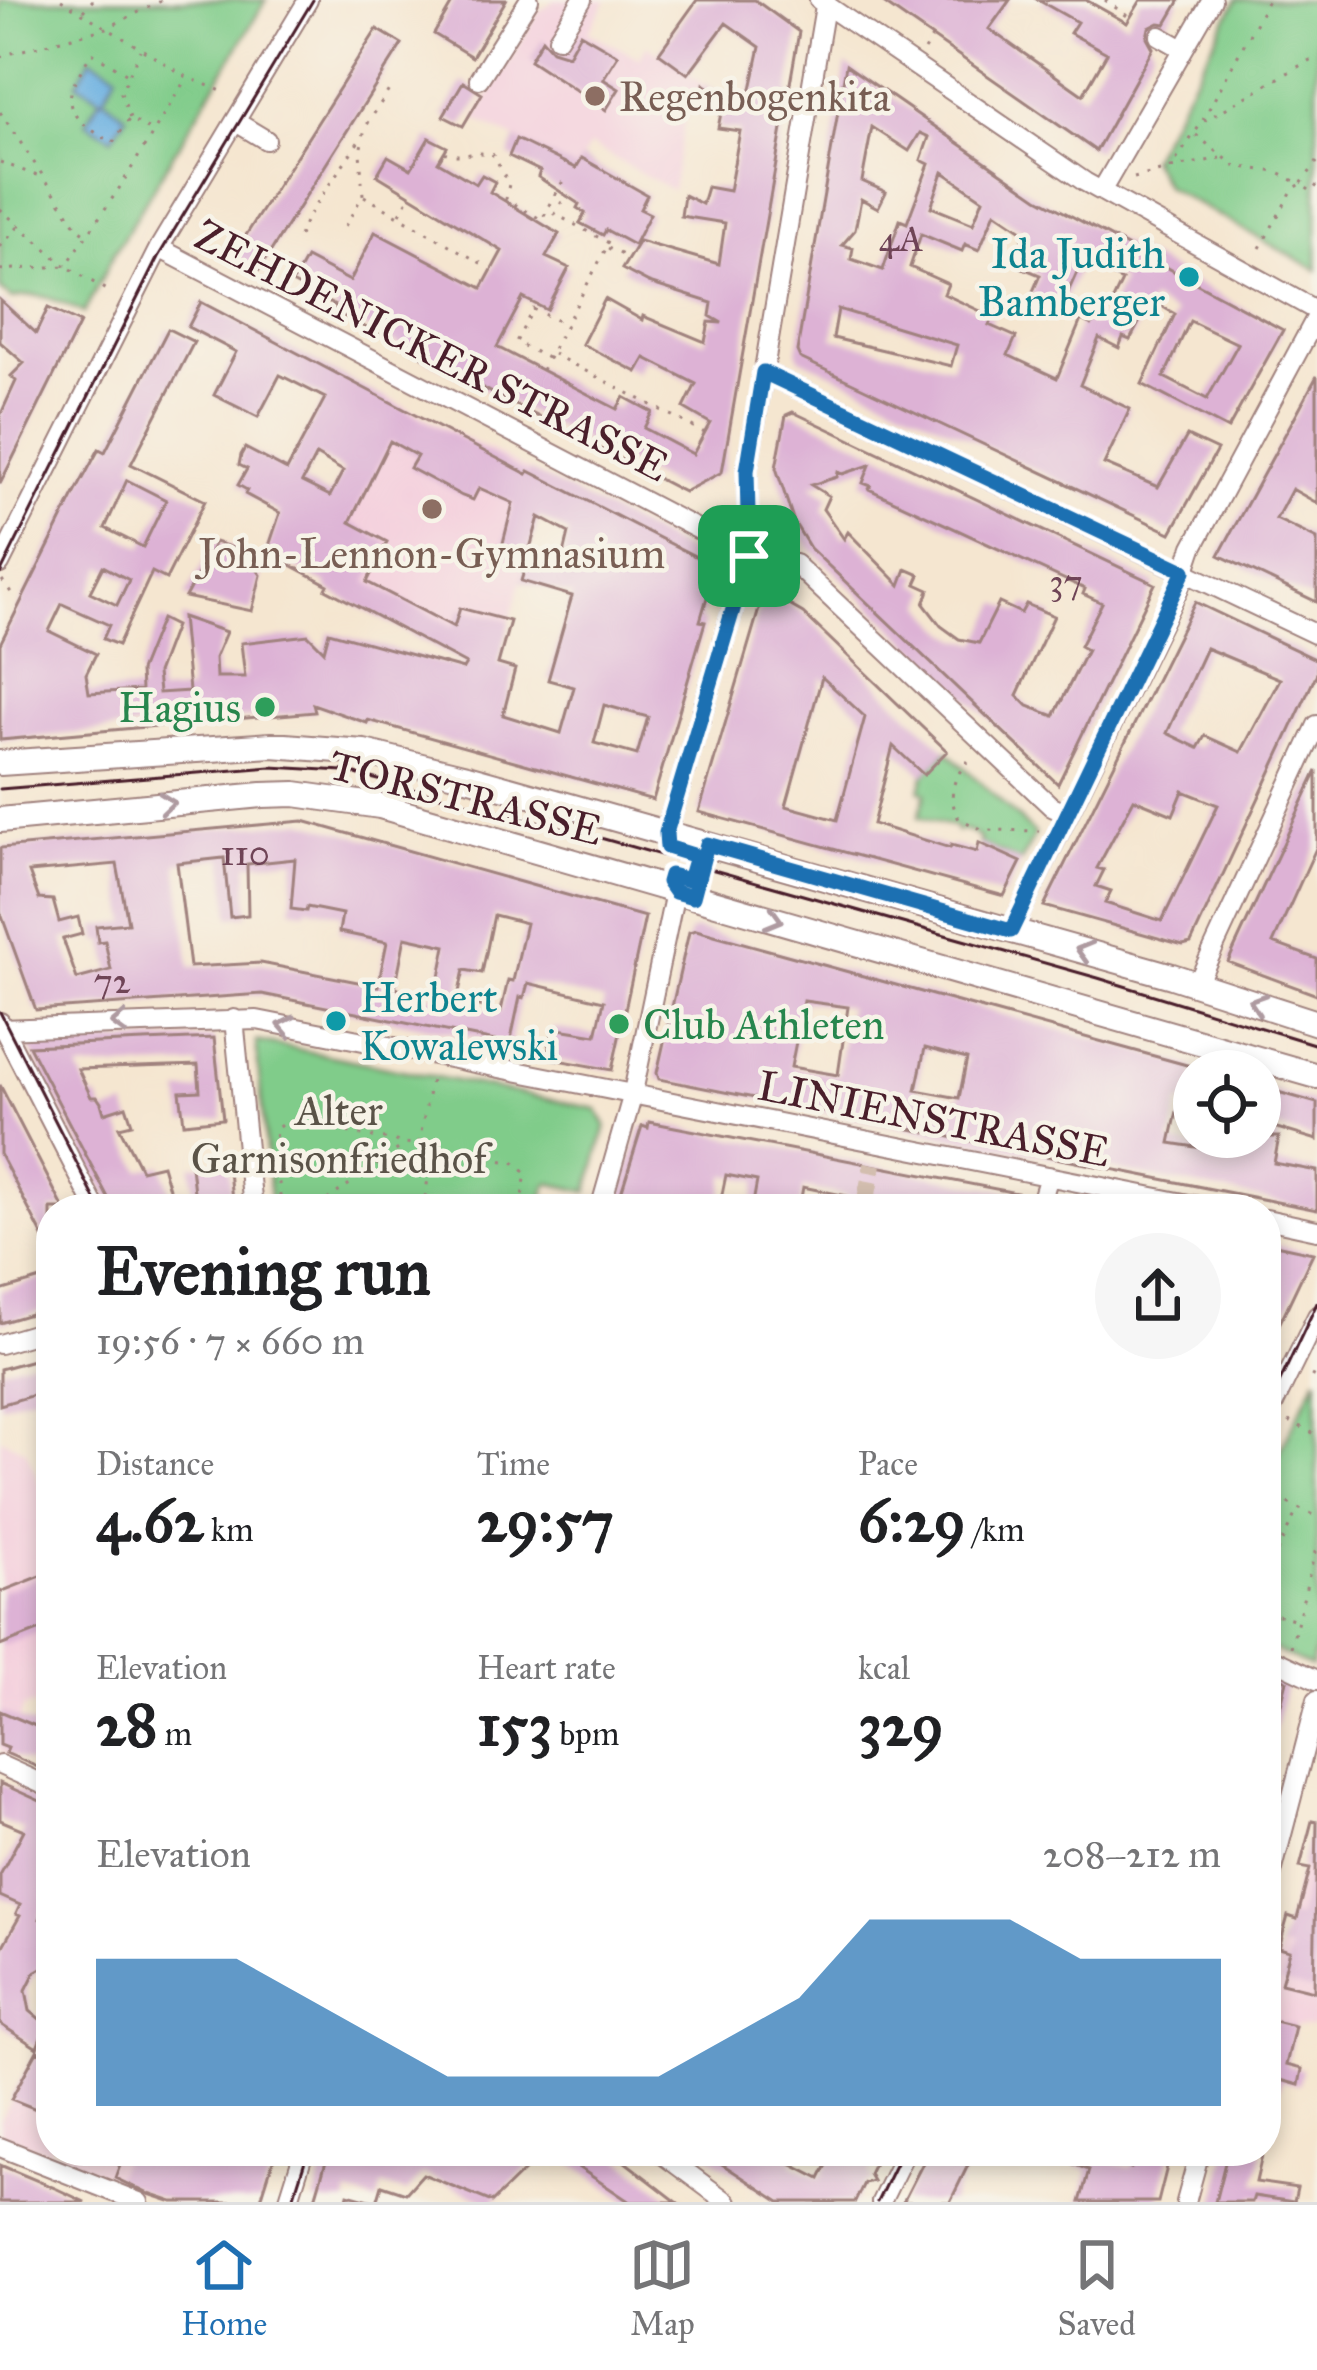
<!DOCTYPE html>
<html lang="en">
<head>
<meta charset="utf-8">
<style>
	:root { --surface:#fff; --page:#f6f6f6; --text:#202124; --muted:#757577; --line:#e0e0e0; --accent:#1f6fb2 }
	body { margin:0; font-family:"IM FELL Great Primer",serif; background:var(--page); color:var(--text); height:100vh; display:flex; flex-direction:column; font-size:45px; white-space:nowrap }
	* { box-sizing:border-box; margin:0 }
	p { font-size:39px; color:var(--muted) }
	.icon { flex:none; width:66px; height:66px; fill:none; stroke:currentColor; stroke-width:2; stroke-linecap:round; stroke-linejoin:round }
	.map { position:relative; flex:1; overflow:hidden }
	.sheet { position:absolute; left:36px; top:1194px; width:1245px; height:972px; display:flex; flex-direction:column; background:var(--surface); border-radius:48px; box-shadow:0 6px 18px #0003 }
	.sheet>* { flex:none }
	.controls { position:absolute; left:1173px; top:1050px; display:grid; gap:24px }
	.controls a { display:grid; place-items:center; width:108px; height:108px; border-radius:50%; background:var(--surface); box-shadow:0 6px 18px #0003; font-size:60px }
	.pin { position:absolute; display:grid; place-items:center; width:102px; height:102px; color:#fff; margin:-51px; border-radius:24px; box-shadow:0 6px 18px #0006 }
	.round { display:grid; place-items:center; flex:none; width:126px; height:126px; border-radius:63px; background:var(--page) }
	.summary { display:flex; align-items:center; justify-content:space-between; height:204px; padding:0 60px }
	h1 { font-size:66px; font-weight:800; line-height:90px }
	.metrics { display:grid; grid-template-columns:repeat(3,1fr); gap:18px; height:204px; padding:12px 60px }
	.metrics div { display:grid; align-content:center }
	.metrics b { font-size:60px; font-weight:800 }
	.metrics small { font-size:33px; font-weight:400 }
	.metrics p { font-size:33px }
	.chart { height:336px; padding:24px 60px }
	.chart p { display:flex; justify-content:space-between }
	.chart svg { width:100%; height:216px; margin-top:12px; fill:var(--accent); opacity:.7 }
	.tab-bar { display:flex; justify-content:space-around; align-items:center; height:168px; border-top:3px solid var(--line); background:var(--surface); font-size:33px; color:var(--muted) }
	.tab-bar a { display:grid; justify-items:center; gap:6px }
	.tab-bar .current { color:var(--accent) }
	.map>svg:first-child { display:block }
</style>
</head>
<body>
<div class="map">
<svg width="1317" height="2202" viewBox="0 0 1317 2202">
	<rect width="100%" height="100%" fill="#f7f3e8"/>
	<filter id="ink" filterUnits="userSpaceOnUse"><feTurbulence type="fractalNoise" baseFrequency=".00833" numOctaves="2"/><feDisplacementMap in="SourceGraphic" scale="24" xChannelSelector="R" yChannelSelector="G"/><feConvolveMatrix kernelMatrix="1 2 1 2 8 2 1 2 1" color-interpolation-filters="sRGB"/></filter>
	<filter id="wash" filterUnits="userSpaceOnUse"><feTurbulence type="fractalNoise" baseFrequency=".004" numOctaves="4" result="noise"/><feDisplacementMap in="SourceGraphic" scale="48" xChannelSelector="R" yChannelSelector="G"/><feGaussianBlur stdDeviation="2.7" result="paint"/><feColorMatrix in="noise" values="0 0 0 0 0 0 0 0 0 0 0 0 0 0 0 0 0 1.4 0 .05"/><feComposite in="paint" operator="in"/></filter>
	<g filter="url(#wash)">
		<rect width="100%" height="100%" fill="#f5e6d0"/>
		<path fill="#f4cfdd" d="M555 0H607L589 32 639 58 647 45 704 85 700 110 687 108 672 190 590 145 576 168 475 119 539 11Z
			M382 395 549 481 510 621 454 627 302 550Z
			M0 1438 26 1450 51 1512V1702L24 1707 6 1753 0 1751Z
			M1317 1801V2027L1295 2026 1266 2019V2002Z
			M51 2030V2151H276L260 2202H173L0 2133V2121Z"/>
		<path fill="#80cc8a" stroke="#65765a" stroke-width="3" d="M0 0H266L113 255 84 313C60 302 39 289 12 299L0 289Z
			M1237 0H1317V270L1166 187 1150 158Z
			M947 751 1035 834 1021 862 979 843 980 838 966 830 956 831V828L919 817 926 793 920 790 924 775Z
			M256 1041 597 1109 606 1125 588 1192 548 1183 540 1209H271Z
			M1317 1377V1643L1311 1667 1266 1646V1479Z"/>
		<path fill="#6ab0e1" stroke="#5a6886" stroke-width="3" d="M91 58 117 73 104 98 126 116 112 138 86 122 101 98 77 83Z"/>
		<g id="blocks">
			<path fill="#ddb2d5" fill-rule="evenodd" d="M454 0H506L472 57 434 34Z
				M697 0H755L799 32 722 472 684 492 334 311 337 307 292 283 306 258 350 281 375 232 482 288 502 251 377 175 388 156 411 169 429 138 447 147 438 162 476 184 482 175 495 182 490 192 559 234 546 257 569 268 547 310 523 298 497 347 617 409 624 397 639 405 652 412 644 428 693 454 710 423 684 408 696 384 645 358 637 372 582 344 605 299 642 320 643 316 705 342 709 322 722 323 710 316 712 303 649 283 622 269 639 241 719 264 725 223 681 216 684 195 702 204 707 187 729 191 740 131 718 128 721 113 700 110 704 84 719 94 749 98 760 47 726 23 688 74 659 53Z
				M879 0H1010L989 29 1083 95 1107 53 1070 33 1077 22 1038 0H1086L1127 23 1141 0H1180L1166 24 1159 23 1149 28 1147 37 1153 48 1096 151Z
				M377 29 402 44 259 270 234 254Z
				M580 33 618 55 603 79 619 89 606 110 530 60 542 39 552 50 568 55Z
				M846 65 1038 198 1283 330 1228 429 1142 384 1175 314 1151 300 1130 340 1123 337 1119 348 1099 338 1080 385 1130 409 1104 464 1158 487 1187 436 1217 450 1171 533 800 358 797 351ZM872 127 909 151 920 133 929 137 921 160 929 164 907 223 900 220 883 270 851 259 853 248 842 245 855 230 861 199 878 208 886 192 862 181ZM943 172 983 199 973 224 931 207ZM995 212 1025 232 1013 264 1040 275 1031 296 1060 310 1082 261 1122 281 1103 321 1096 317 1092 325 1081 320 1057 378 1008 355 1016 337 989 325 993 317 944 294 948 284 910 267 921 234 962 251 965 244 979 250ZM838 309 957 345 951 366 833 338ZM1190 321 1238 344 1207 399 1164 377Z
				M463 82 482 94 463 126 443 116Z
				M516 139 576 168 582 158 647 195 640 209 650 214 634 245 606 230 603 235 580 223 585 213 577 208 579 204 538 177 540 171 509 156Z
				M0 300 36 333 48 308 80 323 0 484V416L16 381 11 376 24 363 0 342Z
				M201 302 527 474 529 471 716 567 700 621 705 622 653 800 368 720 367 723 313 704 315 712 0 740V644L73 497 99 449 105 452 168 329 194 342 131 464 205 501 166 579 152 572 118 645 103 639 109 625 62 604 49 631 96 654 86 674 89 693 141 690 140 671 161 619 175 626 157 673 159 693 189 691 182 617 226 632 215 658 216 677H245L241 643 308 635 324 651 329 632 463 669 466 664 326 589 328 585 267 552 280 513 245 494 247 490 238 485 247 469 239 465 241 455 245 448 287 470 325 398 280 375 258 417 214 395 236 352 188 327ZM390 441 417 456 410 468 462 496 473 500 479 488 513 503 501 551 527 559 539 517 569 533 560 571 527 561 521 581 572 596 548 680 574 687 561 733 503 715 515 669 498 664 510 621 460 608 454 627 367 582 387 542 350 522ZM316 455 343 471 330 496 302 482ZM127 480 166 500 143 547 105 528ZM103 566 129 580 117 605 90 592ZM604 705 648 717 637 755 594 743Z
				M1317 376V503L1292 489 1276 519 1317 539V602L1219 555Z
				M793 412 1155 584 1058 784 810 548 794 522 776 468 786 415ZM870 465 863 483 871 486 869 489 1085 589 1083 594 1102 603 1080 646 1087 650 1054 716 1028 706 1017 695 1054 616 1026 604 1021 613 999 603 979 643 959 639 941 626 924 604 929 590 916 584 920 575 906 569 900 585 848 532 844 539 823 509 829 496 811 485 837 477 838 472 843 474Z
				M215 542 245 552 261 575 252 611 185 597Z
				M770 594 803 613 947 751 924 775 893 746 873 824 950 848 951 845 977 852 979 843 1021 862 1004 896 699 812 762 599ZM822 677 865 717 837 820 786 806Z
				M1195 602 1317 660V673L1191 943 1183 945 1044 906ZM1206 648 1280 679 1241 752 1205 736 1198 748 1167 733ZM1183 791 1218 805 1162 921 1105 903 1111 891 1096 886 1104 870 1097 868 1134 799 1173 815Z
				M1317 771V846L1273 943 1317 959V995L1228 962Z
				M303 821 645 917 612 1070 547 1058 553 1028 596 1035 604 1001 528 983 524 998 520 997 510 1044 262 994 36 1010 0 911V848ZM224 858 230 917 248 915 247 864 295 859 291 909 306 911 307 907 342 914 339 932 387 942 378 986 261 963 190 967 177 863ZM117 864 128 923 96 926 98 942 105 941 111 970 77 979 63 939 82 934 78 917 59 922 53 900 39 899 29 872ZM494 915 526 923 513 981 508 980 501 1011 457 1001 464 970 482 973ZM405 937 446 946 436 997 395 988Z
				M696 930 1194 1067V1106L1179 1102 1170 1143 1202 1148 1205 1137H1279L1274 1163 1317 1171V1210L659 1079 657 1073 689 932ZM804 1001 848 1007 838 1075 791 1067ZM925 1048 967 1059 959 1098 916 1090Z
				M214 1038 223 1119 184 1123 180 1092 200 1091 198 1065 78 1069 91 1097H97L101 1103 104 1113 126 1106 132 1124 119 1127 141 1170 162 1165 175 1209H114L29 1046Z
				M0 1085 64 1209H51V1252L0 1154Z
				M1260 1087 1317 1103V1140L1260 1123Z
				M649 1122 1022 1194 1026 1202 1023 1209H891L892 1205 862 1198 860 1206 846 1203 847 1196 803 1187 799 1209H752L757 1181 726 1175 719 1209H616L642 1126 648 1128Z
				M228 1162 233 1209H196L191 1166Z
				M1266 1243 1313 1253 1266 1352Z
				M51 1276V1308L0 1323V1291Z
				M51 1355V1390L0 1405V1369Z
				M51 1572V1626L0 1646V1592Z
				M1266 1671 1287 1681 1271 1743H1266Z
				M51 1702V1773L6 1753 8 1748 0 1745V1711L38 1727Z
				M0 1783 51 1806V1895L40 1919 51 1926V1963L35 1972 26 1990 30 2011 46 2024 37 2048 0 2024V1951L20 1916 16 1914 20 1905 0 1896V1875L24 1830 0 1820Z
				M1312 1821 1317 1822 1314 1991 1281 1983 1290 1951 1279 1948 1288 1916 1297 1919 1310 1869 1300 1867Z
				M1266 2019 1295 2026 1286 2065 1302 2069 1299 2085 1281 2080 1271 2119 1266 2118Z
				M37 2051 51 2057V2115L11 2099Z
				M125 2151H276L260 2202H173L149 2194 115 2178Z
				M329 2151H516L530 2165 492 2202 423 2174 406 2193 382 2185 377 2202 348 2194 346 2202H314Z
				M554 2151H611L677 2202H630Z
				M702 2151H779L794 2158 791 2164 820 2179 834 2151H880L869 2174 873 2181 864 2183 855 2202H780Z
				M929 2151H975L950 2202H903Z
				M1039 2151H1082L1131 2168 1136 2151H1171L1158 2202H1080L1089 2170Z
				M1228 2151H1263L1256 2182 1297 2188 1294 2202 1254 2196 1252 2202H1215Z
				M0 2165 55 2188 85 2202H0Z"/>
		</g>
	</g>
	<g filter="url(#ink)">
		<use href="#blocks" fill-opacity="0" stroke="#a0827e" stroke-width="3"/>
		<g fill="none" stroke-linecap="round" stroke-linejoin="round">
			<path stroke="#d3beaf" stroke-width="18" stroke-dasharray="18 9" stroke-linecap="butt" d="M866 1199 873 1164"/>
			<g stroke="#a0827e" stroke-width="22">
				<path id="minor" d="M819 0 1085 182 1317 311
					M1160 36 1183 49
					M558 38 582 0
					M479 79 529 0
					M236 122 266 140
					M1102 190 1212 0
					M159 248 749 556 795 564 1052 807 1067 814
					M763 372 1317 635
					M0 564 159 248 308 0
					M666 833 749 556 747 471 826 0
					M1011 931 1179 588 1193 547 1317 316
					M1197 984 1317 725
					M234 1019 253 1209
					M0 1022 96 1209
					M0 1029 257 1020 1214 1209
					M600 1209 632 1097 675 892
					M1039 1209 1049 1176
					M1266 1219 1317 1230
					M0 1344 51 1329
					M1266 1420 1317 1316
					M1266 1656 1317 1680
					M0 1765 51 1788
					M1266 1896 1317 1700
					M0 2147 139 2202
					M658 2151 727 2202
					M288 2202 304 2151
					M881 2202 906 2151
					M1186 2202 1200 2151"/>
			</g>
			<g stroke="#a0827e" stroke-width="28">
				<path id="major" d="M0 763 272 745 364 752 467 777 1172 976 1317 1023
					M0 820 262 795 295 794 380 806 1317 1076"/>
			</g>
			<path stroke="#a0827e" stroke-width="3" stroke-dasharray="3 9" stroke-linecap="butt" d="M61 0 187 77 224 92
				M1105 0 1130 18
				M83 11 93 0
				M924 50 933 36
				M0 56 107 28 163 0
				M126 73 92 53C59 103 61 113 113 143L130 118 151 131
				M0 112 78 228 85 233
				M130 118 121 93 140 50
				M1203 120 1268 0
				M1196 135 1235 166 1276 172 1301 184 1317 162
				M444 152C461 160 476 149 493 155L509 184 506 199 542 220 564 179
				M0 162 43 178
				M1171 168 1221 158
				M1134 178 1171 168 1202 122 1317 56
				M364 196 486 266
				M0 209 66 266 120 187 187 77
				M400 214 410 196
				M345 226 363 195 360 152 365 128 389 90
				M299 236 307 217 359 141
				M0 247 19 226
				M608 248 629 258
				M1260 248 1293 189 1301 184 1312 192 1317 185
				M0 270 66 266 106 290
				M553 354 705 433
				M547 358 516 342 533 309 566 325
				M542 370 609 243 555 214 565 196
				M2 580 15 598
				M968 761C952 779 947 797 959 819L984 830 1039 831
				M419 1143 432 1075
				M281 1209 275 1130 286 1121 515 1163 526 1173 520 1209
				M320 1209 323 1203 404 1145
				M423 1209 433 1149
				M1311 1375 1317 1378
				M1289 1421 1317 1435
				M1266 1493 1317 1517
				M1266 1573 1298 1509
				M1266 1612 1298 1620
				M1291 1647 1317 1544"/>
			<use href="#minor" stroke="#fff" stroke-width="18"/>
			<use href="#major" stroke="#fff" stroke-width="24"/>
			<path stroke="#4a1f2b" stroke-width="3" d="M0 574 158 257 313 0
				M0 789 271 767 344 771 579 832 1098 978 1317 1045
				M0 1012 100 1209
				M1266 1411 1317 1303
				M292 2202 308 2151
				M877 2202 902 2151"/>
		</g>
		<defs><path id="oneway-chevron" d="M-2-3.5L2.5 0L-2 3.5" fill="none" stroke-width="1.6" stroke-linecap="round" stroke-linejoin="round" transform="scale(3)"/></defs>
		<g stroke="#ae9aa0">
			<use href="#oneway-chevron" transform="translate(167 803) rotate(-6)"/>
			<use href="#oneway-chevron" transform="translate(774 919) rotate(16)"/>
			<use href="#oneway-chevron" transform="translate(1084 951) rotate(-164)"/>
			<use href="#oneway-chevron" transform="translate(1257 1003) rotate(-162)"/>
			<use href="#oneway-chevron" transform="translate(119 1023) rotate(178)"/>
			<use href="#oneway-chevron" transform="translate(286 1026) rotate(-168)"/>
		</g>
	</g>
	<g fill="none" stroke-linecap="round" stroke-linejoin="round" filter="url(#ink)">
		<g stroke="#fff" stroke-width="24">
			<path id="route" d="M763 372 1184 571 1011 931 707 844 693 897 675 892 668 882 670 875 689 880 696 856 667 847 666 833 749 556 747 471Z"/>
		</g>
		<use href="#route" stroke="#1f6fb2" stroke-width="15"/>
	</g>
	<g fill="#8d6e63" stroke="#f7f3e8" stroke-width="4.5">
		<circle cx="595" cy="96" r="12"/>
		<circle cx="432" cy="509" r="12"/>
	</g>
	<g fill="#0f9aa8" stroke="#f7f3e8" stroke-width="4.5">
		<circle cx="1189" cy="277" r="12"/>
		<circle cx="336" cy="1021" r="12"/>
	</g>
	<g fill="#2e9e5b" stroke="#f7f3e8" stroke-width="4.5">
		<circle cx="265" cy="707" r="12"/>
		<circle cx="619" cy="1024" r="12"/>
	</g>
	<g text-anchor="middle" stroke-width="9" stroke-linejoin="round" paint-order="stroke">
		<g font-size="36" fill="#6f4456">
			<text x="901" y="251">4A</text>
			<text x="1066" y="594">37</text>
			<text x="245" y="865">110</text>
			<text x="112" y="993">72</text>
		</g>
		<g font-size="42" fill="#785e54" stroke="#f7f3e8" text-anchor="start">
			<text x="619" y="111">Regenbogenkita</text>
			<text x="432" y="568" text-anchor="middle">John-Lennon-Gymnasium</text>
		</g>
		<g font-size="42" fill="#0d838f" stroke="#f7f3e8" text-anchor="end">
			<text x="1165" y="268">Ida Judith<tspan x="1165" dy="48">Bamberger</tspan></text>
			<text x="360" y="1012" text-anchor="start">Herbert<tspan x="360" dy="48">Kowalewski</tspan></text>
		</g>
		<g font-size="42" fill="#4a1f2b" stroke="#f7f3e8">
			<text transform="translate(432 350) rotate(27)" y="15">ZEHDENICKER STRASSE</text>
			<text transform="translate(466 797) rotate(14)" y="15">TORSTRASSE</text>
			<text transform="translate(934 1118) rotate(11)" y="15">LINIENSTRASSE</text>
		</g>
		<g font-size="42" fill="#27864d" stroke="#f7f3e8" text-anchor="end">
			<text x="241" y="722">Hagius</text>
			<text x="643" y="1039" text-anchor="start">Club Athleten</text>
		</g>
		<g font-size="42" fill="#5a5348" stroke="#f7f3e8">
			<text x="339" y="1125">Alter<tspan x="339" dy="48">Garnisonfriedhof</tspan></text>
		</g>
	</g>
</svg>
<div class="controls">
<a><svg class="icon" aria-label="locate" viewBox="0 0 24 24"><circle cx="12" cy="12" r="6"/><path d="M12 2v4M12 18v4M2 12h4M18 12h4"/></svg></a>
</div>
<div class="pin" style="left:749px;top:556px;background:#1e9e55"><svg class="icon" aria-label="arrive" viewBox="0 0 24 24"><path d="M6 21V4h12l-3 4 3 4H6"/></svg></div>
<section class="sheet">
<div class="summary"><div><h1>Evening run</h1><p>19:56 · 7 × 660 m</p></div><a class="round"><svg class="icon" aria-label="share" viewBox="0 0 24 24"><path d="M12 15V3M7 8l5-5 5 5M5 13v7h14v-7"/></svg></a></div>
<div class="metrics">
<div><p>Distance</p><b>4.62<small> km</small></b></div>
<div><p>Time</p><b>29:57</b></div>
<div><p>Pace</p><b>6:29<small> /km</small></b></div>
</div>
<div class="metrics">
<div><p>Elevation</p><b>28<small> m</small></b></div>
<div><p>Heart rate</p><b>153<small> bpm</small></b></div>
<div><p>kcal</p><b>329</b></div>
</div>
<div class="chart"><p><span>Elevation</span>208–212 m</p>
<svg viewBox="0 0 160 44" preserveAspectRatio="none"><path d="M0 44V14L10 14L20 14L30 22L40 30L50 38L60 38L70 38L80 38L90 30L100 22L110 6L120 6L130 6L140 14L150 14L160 14V44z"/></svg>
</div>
</section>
</div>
<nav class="tab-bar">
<a class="current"><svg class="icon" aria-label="home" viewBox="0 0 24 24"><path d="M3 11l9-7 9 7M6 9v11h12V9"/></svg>Home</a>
<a><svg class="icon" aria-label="map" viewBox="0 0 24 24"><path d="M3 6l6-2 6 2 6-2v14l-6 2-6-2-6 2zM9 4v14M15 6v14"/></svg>Map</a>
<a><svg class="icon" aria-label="saved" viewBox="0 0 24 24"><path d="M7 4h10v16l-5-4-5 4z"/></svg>Saved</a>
</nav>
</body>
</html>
